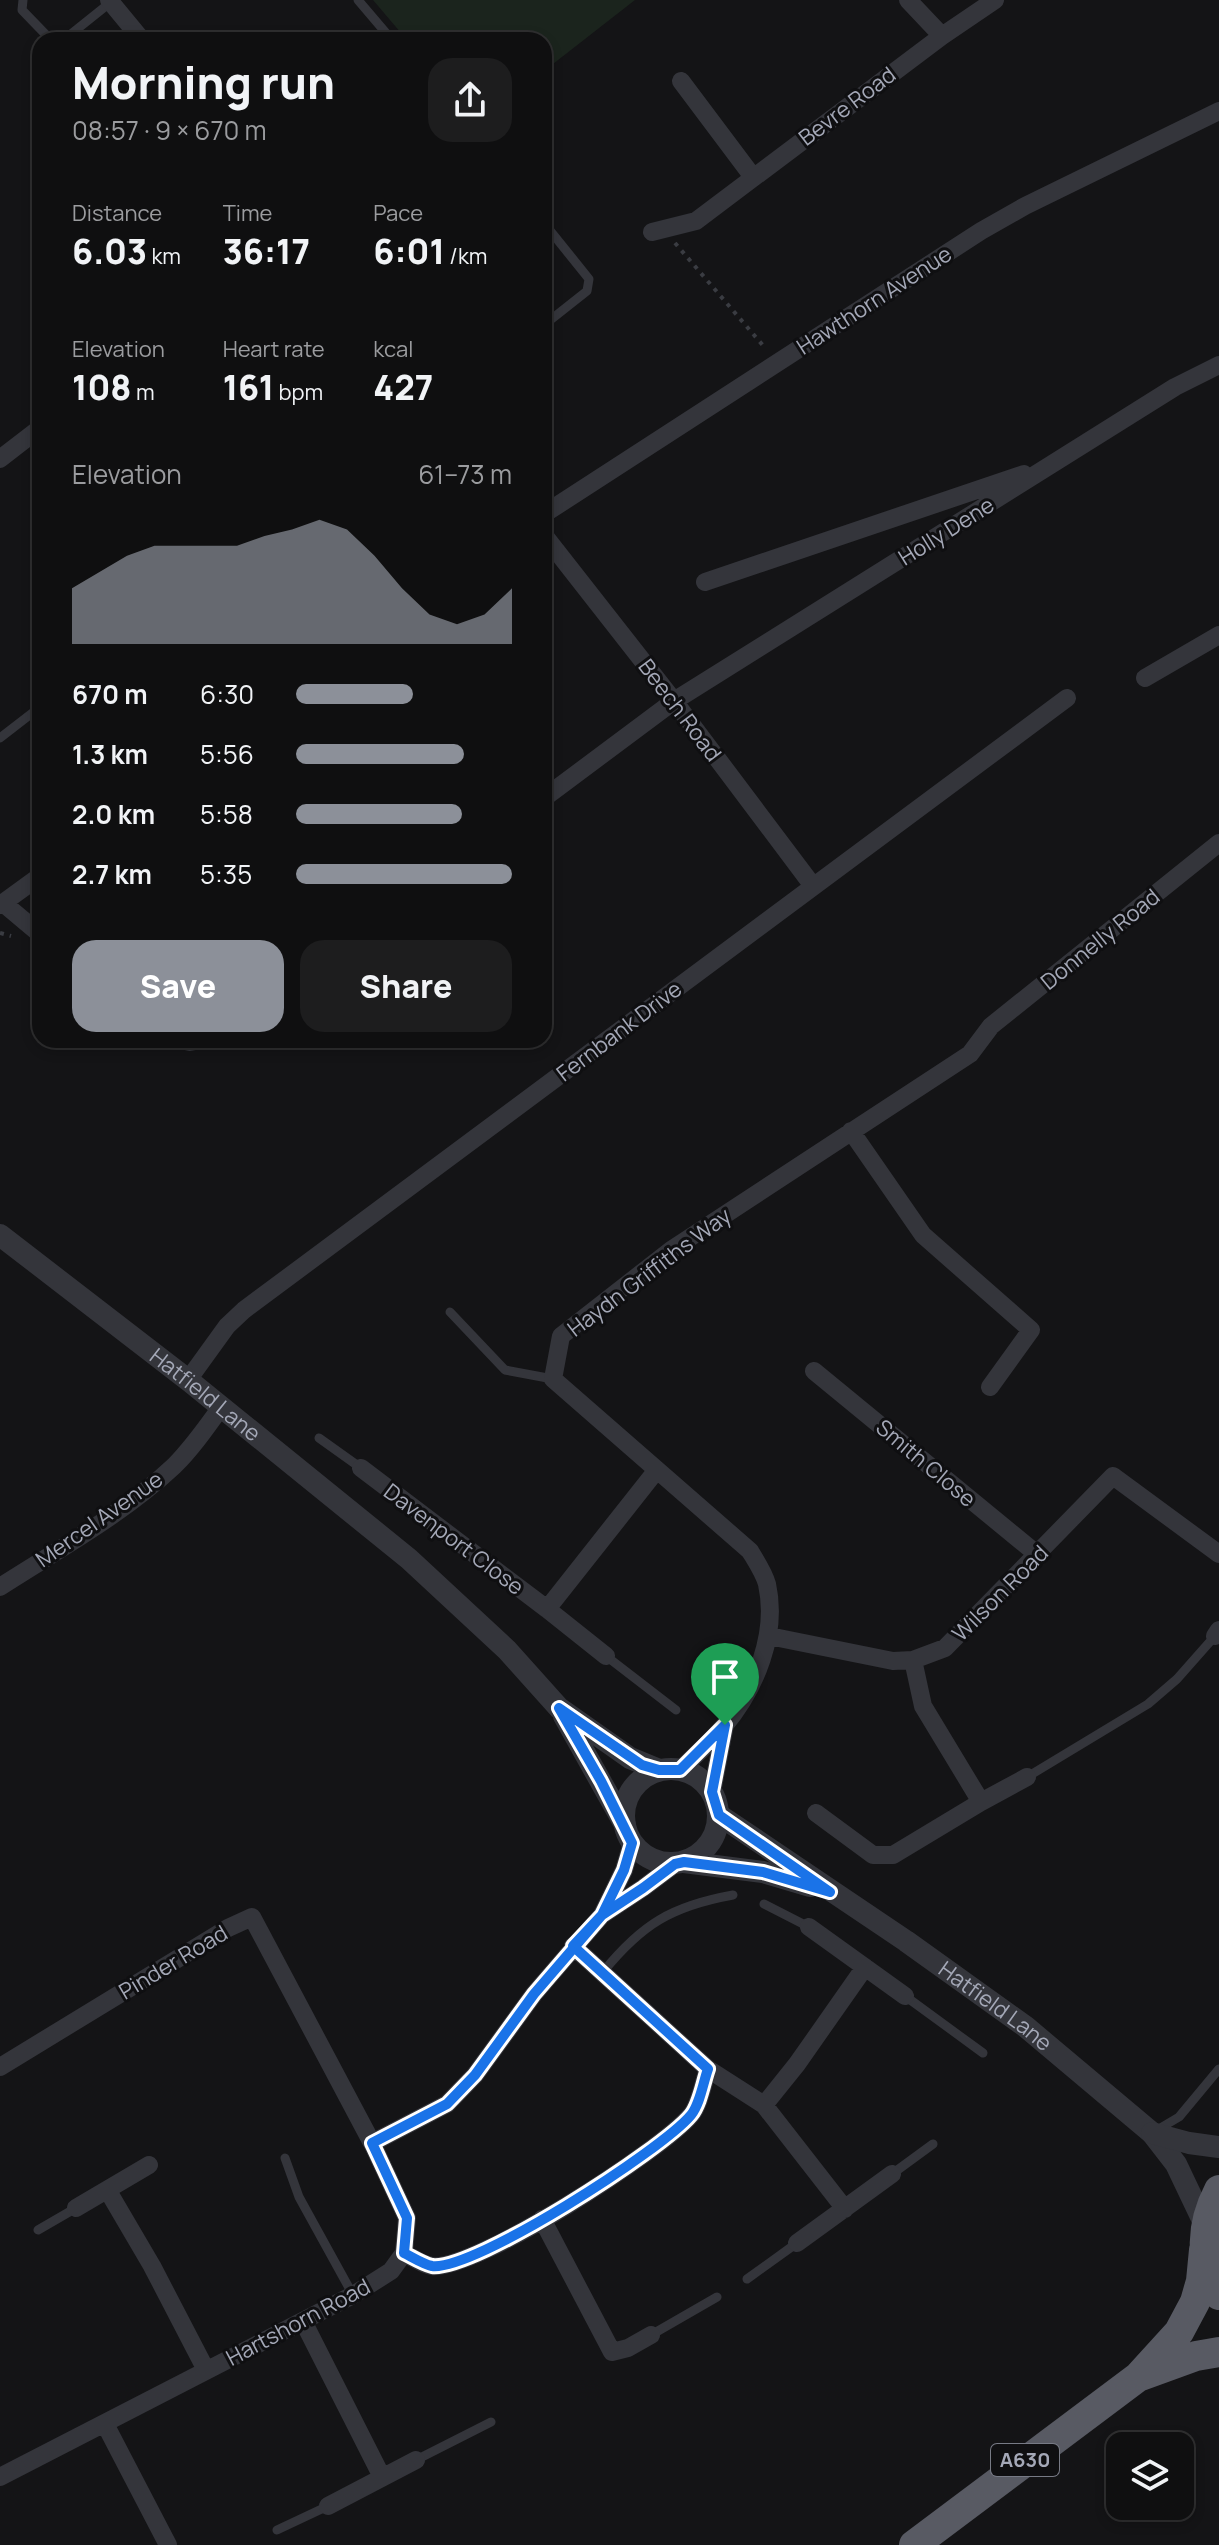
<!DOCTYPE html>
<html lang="en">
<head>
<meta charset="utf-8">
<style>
	:root { --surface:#0f0f10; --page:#1d1d1e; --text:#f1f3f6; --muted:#9b9c9f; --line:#2f2f30; --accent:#8c9099 }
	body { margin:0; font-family:Manrope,sans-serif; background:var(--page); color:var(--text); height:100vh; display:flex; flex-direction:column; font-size:30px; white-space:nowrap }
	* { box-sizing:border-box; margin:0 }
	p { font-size:26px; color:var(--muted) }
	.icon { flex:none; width:44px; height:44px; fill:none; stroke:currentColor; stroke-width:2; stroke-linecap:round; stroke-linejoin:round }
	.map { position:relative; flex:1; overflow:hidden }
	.details { position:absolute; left:32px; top:32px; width:520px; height:1016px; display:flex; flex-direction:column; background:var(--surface); border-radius:24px; box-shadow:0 4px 12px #0003,0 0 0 2px var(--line) }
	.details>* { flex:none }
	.tools { position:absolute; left:1106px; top:2432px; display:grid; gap:16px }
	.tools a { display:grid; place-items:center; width:88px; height:88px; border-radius:16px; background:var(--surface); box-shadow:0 4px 12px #0003,0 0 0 2px var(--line); font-size:40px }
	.pin { position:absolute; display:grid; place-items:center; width:68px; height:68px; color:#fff; margin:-82px -34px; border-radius:50% 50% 50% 0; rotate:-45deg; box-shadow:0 0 8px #0007 }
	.pin .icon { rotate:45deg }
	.round { display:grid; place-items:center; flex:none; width:84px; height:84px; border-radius:24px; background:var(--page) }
	.overview { display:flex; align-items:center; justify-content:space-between; height:136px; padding:0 40px }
	h1 { font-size:44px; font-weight:800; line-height:60px }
	.metrics { display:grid; grid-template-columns:repeat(3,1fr); gap:12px; height:136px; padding:8px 40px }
	.metrics div { display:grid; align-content:center }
	.metrics b { font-size:34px; font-weight:800 }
	.metrics small { font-size:22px; font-weight:400 }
	.metrics p { font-size:22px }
	.chart { height:224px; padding:16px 40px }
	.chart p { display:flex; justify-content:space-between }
	.chart svg { width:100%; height:144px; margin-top:8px; fill:var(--accent); opacity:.7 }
	.cta { display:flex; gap:16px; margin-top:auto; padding:16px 40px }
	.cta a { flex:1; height:92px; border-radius:24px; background:var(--accent); color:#fff; font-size:32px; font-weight:800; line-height:92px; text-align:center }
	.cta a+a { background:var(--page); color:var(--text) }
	ul { padding:0 40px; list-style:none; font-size:26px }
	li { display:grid; grid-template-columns:128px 96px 1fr; align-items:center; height:60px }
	li i { height:20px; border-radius:10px; background:var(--accent) }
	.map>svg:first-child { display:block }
</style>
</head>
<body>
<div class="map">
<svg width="1219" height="2545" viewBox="0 0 1219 2545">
	<rect width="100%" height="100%" fill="#141416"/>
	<path fill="#1b241d" d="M373 0H635L544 71V40H407Z"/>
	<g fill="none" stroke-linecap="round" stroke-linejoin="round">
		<path stroke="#3a3c42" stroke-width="4" stroke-dasharray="4 6" stroke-linecap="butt" d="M675 243 766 349
			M0 933 11 936
			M156 1040 165 1046
			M219 1046 231 1040"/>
		<path stroke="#34353b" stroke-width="9" d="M23 0 22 10 51 40
			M358 0 392 40
			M59 40 66 38 111 2
			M544 223 589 279 587 291 544 325
			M0 738 40 707
			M450 1312 505 1370 553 1379
			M319 1438 361 1468
			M606 1656 676 1710
			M1027 1777 1148 1704 1177 1679 1215 1636
			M764 1904 809 1927
			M603 1972C642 1924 672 1906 733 1895
			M905 1996 983 2053
			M1157 2130 1179 2117 1219 2069
			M285 2158 299 2197 353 2295
			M892 2174 933 2144
			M38 2230 76 2208
			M747 2279 797 2243
			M651 2335 717 2297
			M416 2460 491 2422
			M277 2530 328 2506"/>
		<path stroke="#34353b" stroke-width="18" d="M109 0 142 40
			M908 0 942 36
			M681 81 753 177
			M652 232 696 221 942 36 995 0
			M0 459 40 428
			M544 514 981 231 1025 206 1219 111
			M544 535 674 701 813 886
			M705 582 1024 474
			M1145 678 1219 635
			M544 798 674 701 1175 387 1219 365
			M3 903 40 934
			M0 905 40 876
			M181 1040 190 1042 201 1040
			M851 1131 923 1235 1031 1330 990 1387
			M814 1371 1038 1555
			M188 1380 227 1326 244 1310 1067 698
			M361 1468 547 1609
			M0 1587C59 1549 123 1514 174 1466 192 1448 206 1428 221 1407
			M769 1636 893 1661 913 1660 945 1648 1113 1476 1219 1554
			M1215 1636 1219 1630
			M606 1656 547 1609 656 1471
			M680 1770C695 1755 711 1742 724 1726 756 1688 778 1634 767 1584 764 1573 756 1561 750 1551L553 1379 561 1336 671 1250 970 1054 991 1026 1219 843
			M712 1792 725 1725
			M981 1802 1027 1777
			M816 1813 873 1855H893L981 1802 923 1706 913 1660
			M602 1915 624 1870 632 1843
			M809 1927 905 1996
			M573 1946 708 2069 764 2105 845 2209
			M0 2067 228 1928 252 1917 372 2143 407 2218 404 2253 391 2271 353 2295 0 2477
			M764 2105 797 2064 865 1967
			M372 2143 447 2104 475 2075 534 1994 602 1915 643 1888 675 1864
			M108 2191 152 2266 206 2370
			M76 2208 149 2165
			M542 2219 612 2352 628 2348 651 2335
			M797 2243 892 2174
			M404 2253C412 2257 423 2265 432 2266 475 2271 662 2150 691 2115 700 2104 703 2083 708 2069
			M303 2321 382 2477
			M105 2424 168 2545
			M328 2506 416 2460"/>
		<g stroke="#34353b" stroke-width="22">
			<path id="s1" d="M0 1235 188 1380 409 1559 507 1650 559 1708 630 1758 659 1770"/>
			<path d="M564 1716 625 1825"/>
			<circle cx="671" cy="1816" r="47"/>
			<path id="s2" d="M719 1815 906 1941 1026 2027 1152 2133 1176 2164 1205 2225"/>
			<path d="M684 1862 763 1872 810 1886"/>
			<path d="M1152 2133 1189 2143 1219 2147"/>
		</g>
		<path stroke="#585a63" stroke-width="30" d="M1219 2190C1201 2224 1199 2261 1219 2295
			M1141 2376 1196 2356 1219 2352
			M914 2545 1138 2377 1179 2332 1195 2302 1201 2281 1204 2250"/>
	</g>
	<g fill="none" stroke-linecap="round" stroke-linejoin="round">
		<g stroke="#fff" stroke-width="16">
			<path id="route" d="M725 1725 680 1770H659L642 1765 559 1708 601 1781 632 1843 624 1870 602 1915 534 1994 475 2075 447 2104 372 2143 407 2218 404 2253C412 2257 423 2264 432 2266 474 2271 662 2150 691 2115 700 2104 703 2083 708 2069L573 1946 602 1915 643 1888 675 1864 684 1862 763 1872 830 1892 719 1815 712 1792 725 1725"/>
		</g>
		<use href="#route" stroke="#1a73e8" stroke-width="10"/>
	</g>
	<g text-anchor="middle" stroke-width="6" stroke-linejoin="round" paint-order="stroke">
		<rect fill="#0f0f11" stroke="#777a85" stroke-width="2" x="991" y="2444" width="68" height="32" rx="6"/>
		<g font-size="20" font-weight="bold" fill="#a4a8b7">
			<text x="1025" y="2467">A630</text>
		</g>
		<g font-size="22" fill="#a4a8b7" stroke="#0f0f11">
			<text transform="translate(847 106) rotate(-37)" y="8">Bevre Road</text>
			<text transform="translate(874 300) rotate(-33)" y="8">Hawthorn Avenue</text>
			<text transform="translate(946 531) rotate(-32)" y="8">Holly Dene</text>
			<text transform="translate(680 710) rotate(53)" y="8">Beech Road</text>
			<text transform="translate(1100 939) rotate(-39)" y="8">Donnelly Road</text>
			<text transform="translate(619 1031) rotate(-37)" y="8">Fernbank Drive</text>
			<text transform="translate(649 1272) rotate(-37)" y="8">Haydn Griffiths Way</text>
			<text dy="8" stroke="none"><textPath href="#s1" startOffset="260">Hatfield Lane</textPath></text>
			<text transform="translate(926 1463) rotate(40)" y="8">Smith Close</text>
			<text transform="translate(99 1519) rotate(-35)" y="8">Mercel Avenue</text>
			<text transform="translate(454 1539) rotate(37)" y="8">Davenport Close</text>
			<text transform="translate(1000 1593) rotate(-45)" y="8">Wilson Road</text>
			<text transform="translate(173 1962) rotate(-31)" y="8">Pinder Road</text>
			<text dy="8" stroke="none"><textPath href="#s2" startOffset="336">Hatfield Lane</textPath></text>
			<text transform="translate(298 2322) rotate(-28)" y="8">Hartshorn Road</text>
		</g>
	</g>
</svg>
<div class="tools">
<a><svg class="icon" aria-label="layers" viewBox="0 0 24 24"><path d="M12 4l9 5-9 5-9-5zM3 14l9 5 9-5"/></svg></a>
</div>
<div class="pin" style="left:725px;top:1725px;background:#1e9e55"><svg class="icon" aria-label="arrive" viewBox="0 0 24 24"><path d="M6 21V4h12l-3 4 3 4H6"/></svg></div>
<section class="details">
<div class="overview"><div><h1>Morning run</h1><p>08:57 · 9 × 670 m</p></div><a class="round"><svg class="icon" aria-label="share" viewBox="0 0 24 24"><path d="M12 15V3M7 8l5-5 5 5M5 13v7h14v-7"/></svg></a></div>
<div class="metrics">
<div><p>Distance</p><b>6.03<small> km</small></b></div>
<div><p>Time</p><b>36:17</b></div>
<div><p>Pace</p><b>6:01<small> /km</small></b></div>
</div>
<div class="metrics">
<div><p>Elevation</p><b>108<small> m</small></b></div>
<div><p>Heart rate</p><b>161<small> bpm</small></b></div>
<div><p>kcal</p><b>427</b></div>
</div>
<div class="chart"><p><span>Elevation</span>61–73 m</p>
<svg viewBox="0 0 160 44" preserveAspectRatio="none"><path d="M0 44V27L10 22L20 17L30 14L40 14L50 14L60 14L70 11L80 9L90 6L100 9L110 17L120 27L130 35L140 38L150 35L160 27V44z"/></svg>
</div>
<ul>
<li><b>670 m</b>6:30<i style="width:54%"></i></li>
<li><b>1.3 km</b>5:56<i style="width:78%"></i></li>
<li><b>2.0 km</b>5:58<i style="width:77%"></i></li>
<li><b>2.7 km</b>5:35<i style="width:100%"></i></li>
</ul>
<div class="cta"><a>Save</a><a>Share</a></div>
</section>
</div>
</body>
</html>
